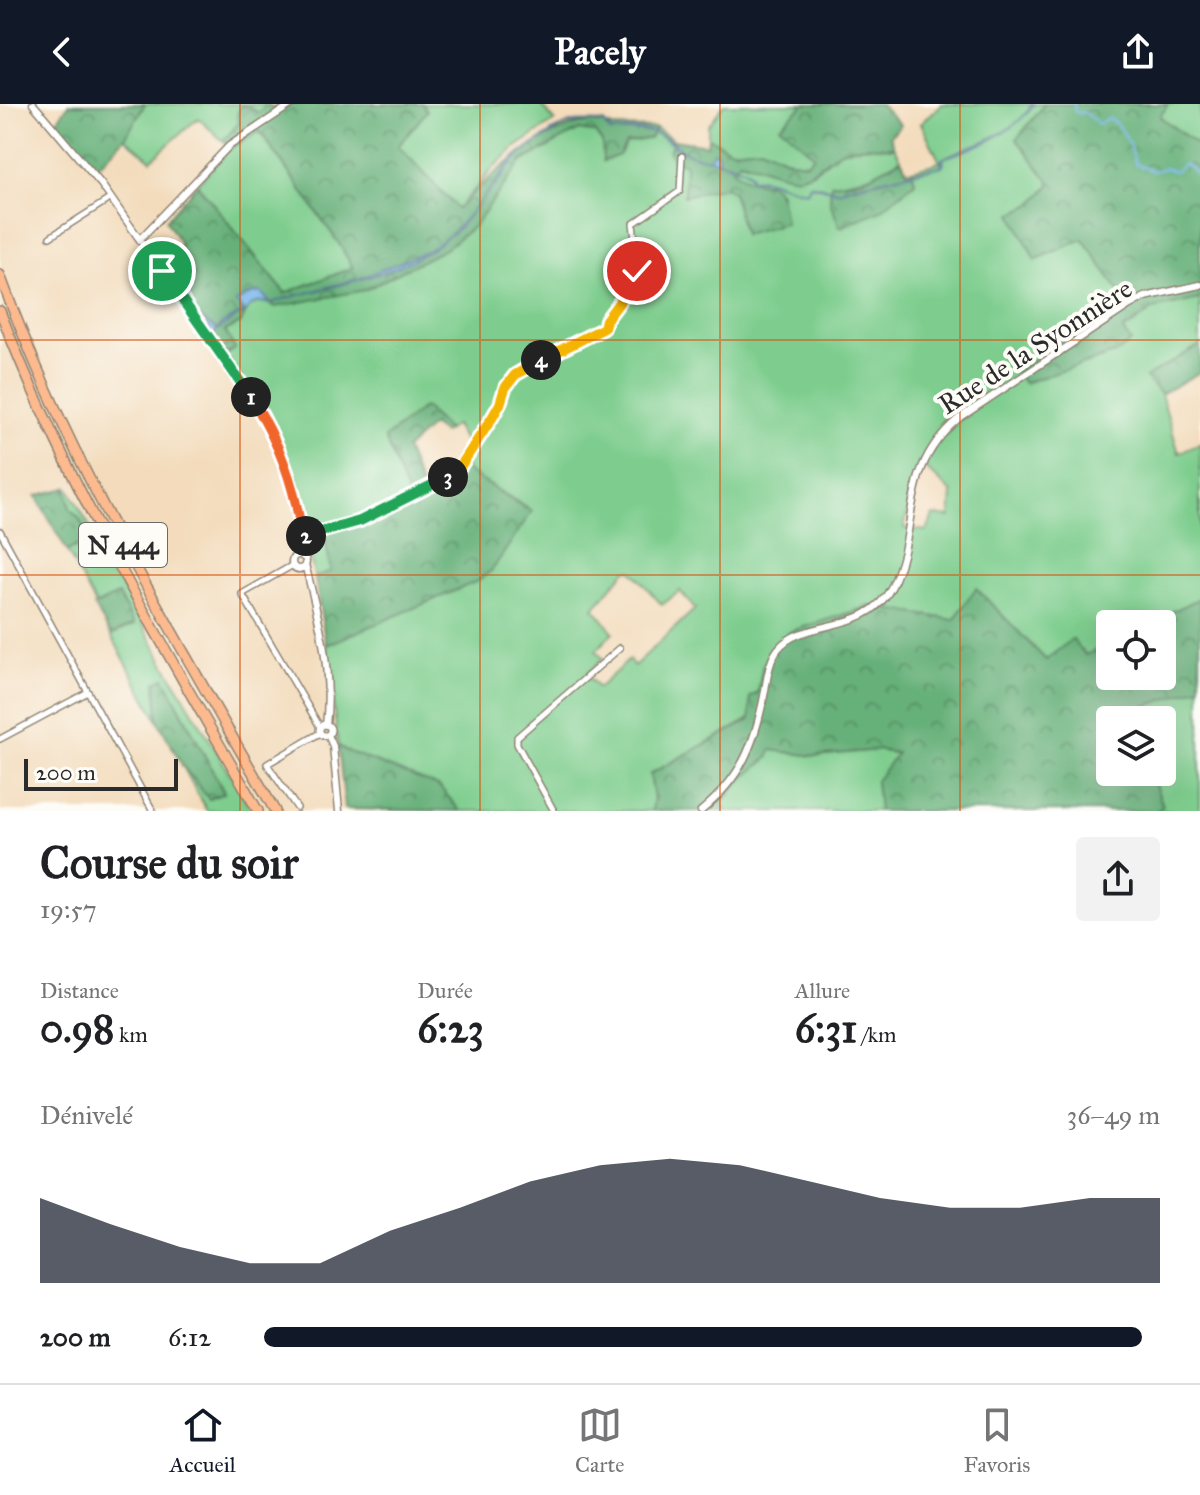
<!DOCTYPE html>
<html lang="fr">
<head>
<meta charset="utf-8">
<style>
	:root { --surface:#fff; --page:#f2f2f2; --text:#202124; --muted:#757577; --line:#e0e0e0; --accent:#111827 }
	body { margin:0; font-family:"IM FELL Great Primer",serif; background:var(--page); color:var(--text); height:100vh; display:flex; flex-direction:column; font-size:30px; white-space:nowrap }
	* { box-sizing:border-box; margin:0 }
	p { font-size:26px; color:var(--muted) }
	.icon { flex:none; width:44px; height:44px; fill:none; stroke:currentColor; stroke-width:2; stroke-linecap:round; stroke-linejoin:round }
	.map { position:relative; height:707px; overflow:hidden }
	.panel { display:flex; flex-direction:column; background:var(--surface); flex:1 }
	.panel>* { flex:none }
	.controls { position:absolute; left:1096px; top:506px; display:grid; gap:16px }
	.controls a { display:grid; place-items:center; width:80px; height:80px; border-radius:8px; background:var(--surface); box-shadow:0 8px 32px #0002; font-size:40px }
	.scale { position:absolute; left:24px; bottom:20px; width:154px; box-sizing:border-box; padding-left:8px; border:4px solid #2b2b2b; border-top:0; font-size:22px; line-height:28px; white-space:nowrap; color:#2b2b2b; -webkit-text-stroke:6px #fdfcf7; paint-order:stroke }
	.pin { position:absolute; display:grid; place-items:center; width:68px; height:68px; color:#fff; margin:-34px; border:4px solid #fff; border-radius:50%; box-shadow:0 2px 8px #0007 }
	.km { position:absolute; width:40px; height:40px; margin:-20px; border-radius:50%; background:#222; color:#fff; font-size:22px; line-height:40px; text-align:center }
	.round { display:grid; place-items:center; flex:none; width:84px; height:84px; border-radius:8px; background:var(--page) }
	.head { display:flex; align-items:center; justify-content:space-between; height:136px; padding:0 40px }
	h1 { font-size:44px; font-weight:800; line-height:60px }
	.figures { display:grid; grid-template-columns:repeat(3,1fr); gap:12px; height:136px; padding:8px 40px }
	.figures div { display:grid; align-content:center }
	.figures b { font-size:40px; font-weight:800 }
	.figures small { font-size:22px; font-weight:400 }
	.figures p { font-size:22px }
	.chart { height:224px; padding:16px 40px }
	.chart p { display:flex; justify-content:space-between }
	.chart svg { width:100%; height:144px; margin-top:8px; fill:var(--accent); opacity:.7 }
	ul { padding:0 40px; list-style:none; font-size:26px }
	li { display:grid; grid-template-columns:128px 96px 1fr; align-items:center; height:60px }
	li i { height:20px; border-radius:10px; background:var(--accent) }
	header { display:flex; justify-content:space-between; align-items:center; height:104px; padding:0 40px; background:var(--accent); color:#fff; font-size:36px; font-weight:800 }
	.dock { display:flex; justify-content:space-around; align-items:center; height:112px; border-top:2px solid var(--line); background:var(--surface); font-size:22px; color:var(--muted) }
	.dock a { display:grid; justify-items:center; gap:4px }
	.dock .current { color:var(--accent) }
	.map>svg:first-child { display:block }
</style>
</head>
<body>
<header><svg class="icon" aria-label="back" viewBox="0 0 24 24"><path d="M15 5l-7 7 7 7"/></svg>Pacely<svg class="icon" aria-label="share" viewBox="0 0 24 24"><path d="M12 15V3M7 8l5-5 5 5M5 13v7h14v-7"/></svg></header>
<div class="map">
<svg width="1200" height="707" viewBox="0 0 1200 707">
	<defs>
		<pattern id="forest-crowns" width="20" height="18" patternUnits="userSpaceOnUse" patternTransform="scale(2)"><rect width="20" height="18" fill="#66b079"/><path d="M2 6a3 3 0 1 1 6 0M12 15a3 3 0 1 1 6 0" fill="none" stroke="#548f63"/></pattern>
	</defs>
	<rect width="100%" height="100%" fill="#fdfcf7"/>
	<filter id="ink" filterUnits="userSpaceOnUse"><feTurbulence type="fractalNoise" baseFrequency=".0125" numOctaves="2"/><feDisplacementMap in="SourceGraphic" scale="16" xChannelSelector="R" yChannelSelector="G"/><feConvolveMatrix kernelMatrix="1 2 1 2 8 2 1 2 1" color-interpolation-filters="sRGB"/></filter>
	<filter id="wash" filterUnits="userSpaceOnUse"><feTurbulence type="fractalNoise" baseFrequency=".006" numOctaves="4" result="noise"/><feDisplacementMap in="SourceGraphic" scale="32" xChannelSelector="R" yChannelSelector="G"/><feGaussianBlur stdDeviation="1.8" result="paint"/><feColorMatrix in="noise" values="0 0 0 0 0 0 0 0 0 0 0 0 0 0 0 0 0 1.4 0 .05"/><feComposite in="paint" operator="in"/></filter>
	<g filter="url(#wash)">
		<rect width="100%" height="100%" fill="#f3dbbb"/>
		<path fill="#7ecd8e" stroke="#547c5c" stroke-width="2" fill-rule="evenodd" d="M145 0H266L259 10 239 19 223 37 198 14 151 56 125 34Z
			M423 0H540L555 17 516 43 493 64 458 105 398 42 427 7Z
			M724 0H804L781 22 815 52 807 59 791 57 761 43 731 46 708 33V22Z
			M942 0H1045L1017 35 1051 80 1032 100 1013 109 1083 135 1121 190 1082 223 1017 268 1123 227 1154 205 1200 195V241L1146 274 1161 290 1179 349 1200 339V494L1147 520H1110V539L1086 552 1046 556 976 485 954 516 870 502 792 527 763 562 758 589 750 594V615L650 670 654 694 652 707H460L440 683 344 646 338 641 326 541 478 477 531 406 463 365 473 352 455 321 448 326 424 304 385 334 409 394 331 467 315 474 291 369 259 300 226 251 235 245 225 227C229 225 234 223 238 220 249 211 246 192 269 200L474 122 522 57 579 26 595 29 602 37 604 57 619 51 626 39 650 34 656 24 674 36 669 48 685 60 709 86 726 83 733 88 744 130 781 90C769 73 764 83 750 78 743 75 737 70 732 66L740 57 798 73 813 68 842 46 866 42 895 44 901 55C875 71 860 76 831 80L830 98 841 123C869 111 892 100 915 78L912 66 940 58 921 19ZM919 358 952 389 950 413 933 411 927 427 904 424ZM626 466H631L662 501 680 487 695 505 634 562 629 556 598 584 586 570 603 555 596 547 613 528 594 504Z
			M1168 0H1200V43L1160 13Z
			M259 27 340 141 353 164 285 189 197 80 231 44Z
			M68 383 165 561 252 707H207L182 661 209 695 224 688 164 574 156 578 158 617 111 531 134 521 118 491 96 501 67 447 91 435 79 414 70 405 66 384Z
			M1200 583V707H1157L1163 702 1150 668H1162V616H1136L1143 603Z
			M771 646 815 652 877 646 898 650 876 677 879 707H726L722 699 740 677 768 654Z"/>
		<path fill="url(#forest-crowns)" stroke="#486e52" stroke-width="2" d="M69 0H145L125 34 97 63 56 18Z
			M266 0 276 5 283 0H423L427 7 398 42 458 105C485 74 568 0 612 23L656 24 650 34 626 39 619 51 603 57 602 38 595 29 579 26 522 57 474 122 445 145 365 186 275 203 251 190 241 219 225 227 235 245 226 251 213 230 217 226 202 215 160 156 181 141 166 116 197 80 285 189 353 164 340 141 260 27 231 44 223 37 239 19 237 10 241 2 250 3 259 9Z
			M804 0H880L901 21 890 32 895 44C879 43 861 40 844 46 828 51 818 68 801 72 787 75 756 60 740 57L732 65C766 96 777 55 785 119L744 130 733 88 725 83 684 92 685 60 674 55 669 48 674 36 707 41 708 33 731 46 761 43 791 57 807 59 814 51 780 22Z
			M1045 0H1168L1160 13 1200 43V195L1154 205 1123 227 1131 238 1115 250 1024 279 1016 268 1082 223 1121 190 1083 135 1035 156 1012 110 1032 100 1051 80 1017 35Z
			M901 55 907 67 912 66 915 78 881 106 840 123 830 98 831 80 862 76Z
			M1200 241V268L1161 290 1145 274Z
			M424 303 448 326 443 329 432 321 406 345 423 387 462 363 506 393 532 407 492 466 478 477 326 541 315 474 331 467 324 429 361 418 409 394 385 334Z
			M66 384 70 405 79 414 91 435 67 447 36 392Z
			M976 484 1046 556 1072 535 1086 551 1110 539V572H1162V520H1147L1200 494V583L1143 603 1136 616H1110V668H1150L1163 702 1157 707H879L876 677 897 649 877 646 815 652 771 646 768 654 740 677 722 699 726 707H652L654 694 650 670 750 616V593L758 589 763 562 776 539 792 527 870 502 954 516Z
			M118 491 134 520 111 531 94 502Z
			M164 574 224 689 209 695 182 661 158 617 156 578Z
			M338 641 344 646 440 683 460 707 345 705Z"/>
		<path fill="#79b7ec" stroke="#52718c" stroke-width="2" d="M1032 0H1035C1015 27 978 44 946 53L943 55 944 59 942 62 847 84 840 88 811 81 807 88C785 85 772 73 750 76V71C735 55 700 57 680 46 670 41 666 33 654 29 641 25 624 28 610 28L609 27 603 19C593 18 579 16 570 19 553 26 511 53 504 70 480 96 461 124 432 145 393 171 331 183 286 194 281 195 274 200 269 199 265 199 261 197 257 199 250 201 248 206 243 209 232 217 223 221 213 230L202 215 217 226 223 219 244 208 236 198 251 190 261 188 270 199 361 174 427 147 458 125 503 69C512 50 533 40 552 30L551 27C566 19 583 16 604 18L611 27C626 27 643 24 657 29 678 37 680 53 709 54L714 47 718 50V57L746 66 751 71V75C772 72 786 85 807 87L810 80 840 87 847 83 941 62 942 55C973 38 1015 33 1032 0Z"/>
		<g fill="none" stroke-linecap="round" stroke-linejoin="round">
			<path stroke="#79b7ec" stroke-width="2" d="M1074 0 1075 8 1085 9 1099 20 1108 14C1124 22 1131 42 1135 59L1153 67 1165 64 1175 67 1182 61H1187L1200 72"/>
		</g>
	</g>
	<g filter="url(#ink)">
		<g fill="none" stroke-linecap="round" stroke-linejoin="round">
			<g stroke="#8f8373" stroke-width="8">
				<path id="minor" d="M50 133 111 94
					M0 427 153 707
					M302 433 360 417 456 369 492 314 500 300 505 284 515 271 604 224C607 212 615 206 622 197 640 174 637 147 633 120L680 87 682 52
					M293 461 242 490 320 623
					M0 635 88 588
					M297 704 267 660 320 629
					M554 707 517 640V633L620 544"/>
			</g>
			<g stroke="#8f8373" stroke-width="9">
				<path id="tertiary" d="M33 0 101 80 262 311 284 355 292 378 303 453
					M140 135 229 42 292 0
					M292 458a7 7 0 1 1 14 0a7 7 0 1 1-14 0Z
					M305 460C318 511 333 567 326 621
					M319.5 626a5.5 5.5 0 1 1 11 0a5.5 5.5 0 1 1-11 0Z
					M328 631 333 642 339 707
					M701 707C741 674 754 642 764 592 767 577 768 558 778 545 803 513 868 532 892 482 921 421 898 366 958 315L1130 201 1145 193 1200 181"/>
			</g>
			<g stroke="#8f8373" stroke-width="12">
				<path id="trunk" d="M0 171C69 361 175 532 275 707
					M0 207C68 383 164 544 258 707"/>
			</g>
			<use href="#minor" stroke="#fff" stroke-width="5"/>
			<use href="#tertiary" stroke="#fff" stroke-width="6"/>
			<use href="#trunk" stroke="#fcba8e" stroke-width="9"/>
		</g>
	</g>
	<g fill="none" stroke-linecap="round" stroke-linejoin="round" filter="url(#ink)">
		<g stroke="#fff" stroke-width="16">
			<path id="split-1" d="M162 167 251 293"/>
		</g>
		<g stroke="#fff" stroke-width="16">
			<path id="split-2" d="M251 293C279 338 295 381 302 433L306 432"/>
		</g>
		<g stroke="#fff" stroke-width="16">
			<path id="split-3" d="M306 432 360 417 448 373"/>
		</g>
		<g stroke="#fff" stroke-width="16">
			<path id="split-4" d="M448 373 456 369 492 314 500 300 505 284 515 271 541 256"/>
		</g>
		<g stroke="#fff" stroke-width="16">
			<path id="split-5" d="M541 256 604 224 606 216 630 184 637 167"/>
		</g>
		<use href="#split-1" stroke="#22a559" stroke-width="10"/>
		<use href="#split-2" stroke="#f0652b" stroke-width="10"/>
		<use href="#split-3" stroke="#22a559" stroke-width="10"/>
		<use href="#split-4" stroke="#f5b400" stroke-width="10"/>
		<use href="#split-5" stroke="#f5b400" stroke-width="10"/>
	</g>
	<path fill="none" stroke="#d5540f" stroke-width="2" stroke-opacity="0.55" d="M240 0V707M480 0V707M720 0V707M960 0V707M0 236H1200M0 471H1200"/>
	<g text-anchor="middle" stroke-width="8" stroke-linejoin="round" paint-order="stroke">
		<rect fill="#fdfcf7" stroke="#6a6a68" stroke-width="2" x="79" y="419" width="88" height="44" rx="6"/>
		<g font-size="26" font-weight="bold" fill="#2b2b2b">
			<text x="123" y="450">N 444</text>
		</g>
		<g font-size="28" fill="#2b2b2b" stroke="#fdfcf7">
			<text transform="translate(1035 242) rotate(-33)" y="10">Rue de la Syonnière</text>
		</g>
	</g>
</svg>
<div class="controls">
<a><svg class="icon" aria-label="locate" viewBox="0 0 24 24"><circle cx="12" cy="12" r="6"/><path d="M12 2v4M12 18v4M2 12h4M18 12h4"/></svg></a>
<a><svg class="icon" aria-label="layers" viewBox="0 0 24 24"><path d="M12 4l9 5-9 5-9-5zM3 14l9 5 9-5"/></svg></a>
</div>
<div class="scale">200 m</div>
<div class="pin" style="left:162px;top:167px;background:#1e9e55"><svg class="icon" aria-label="arrive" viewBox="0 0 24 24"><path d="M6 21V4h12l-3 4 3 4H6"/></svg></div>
<div class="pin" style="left:637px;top:167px;background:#d93025"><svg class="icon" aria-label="check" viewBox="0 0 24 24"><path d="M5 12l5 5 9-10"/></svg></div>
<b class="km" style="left:251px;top:293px">1</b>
<b class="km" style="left:306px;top:432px">2</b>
<b class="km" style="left:448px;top:373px">3</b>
<b class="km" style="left:541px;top:256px">4</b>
</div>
<section class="panel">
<div class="head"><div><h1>Course du soir</h1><p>19:57</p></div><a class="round"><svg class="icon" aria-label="share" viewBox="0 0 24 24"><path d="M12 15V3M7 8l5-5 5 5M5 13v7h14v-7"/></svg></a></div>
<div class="figures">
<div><p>Distance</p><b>0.98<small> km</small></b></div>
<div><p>Durée</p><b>6:23</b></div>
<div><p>Allure</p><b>6:31<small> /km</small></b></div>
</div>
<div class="chart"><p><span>Dénivelé</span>36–49 m</p>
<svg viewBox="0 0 160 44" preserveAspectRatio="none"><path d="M0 44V18L10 26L20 33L30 38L40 38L50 28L60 21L70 13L80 8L90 6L100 8L110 13L120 18L130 21L140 21L150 18L160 18V44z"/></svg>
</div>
<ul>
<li><b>200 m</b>6:12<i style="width:98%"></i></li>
</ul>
</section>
<nav class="dock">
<a class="current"><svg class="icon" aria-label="home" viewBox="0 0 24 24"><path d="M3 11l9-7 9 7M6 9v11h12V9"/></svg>Accueil</a>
<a><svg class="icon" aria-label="map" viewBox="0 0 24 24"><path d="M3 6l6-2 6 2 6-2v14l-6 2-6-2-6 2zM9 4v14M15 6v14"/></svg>Carte</a>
<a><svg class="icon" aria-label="saved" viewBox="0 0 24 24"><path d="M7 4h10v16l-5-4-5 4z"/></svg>Favoris</a>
</nav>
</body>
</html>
